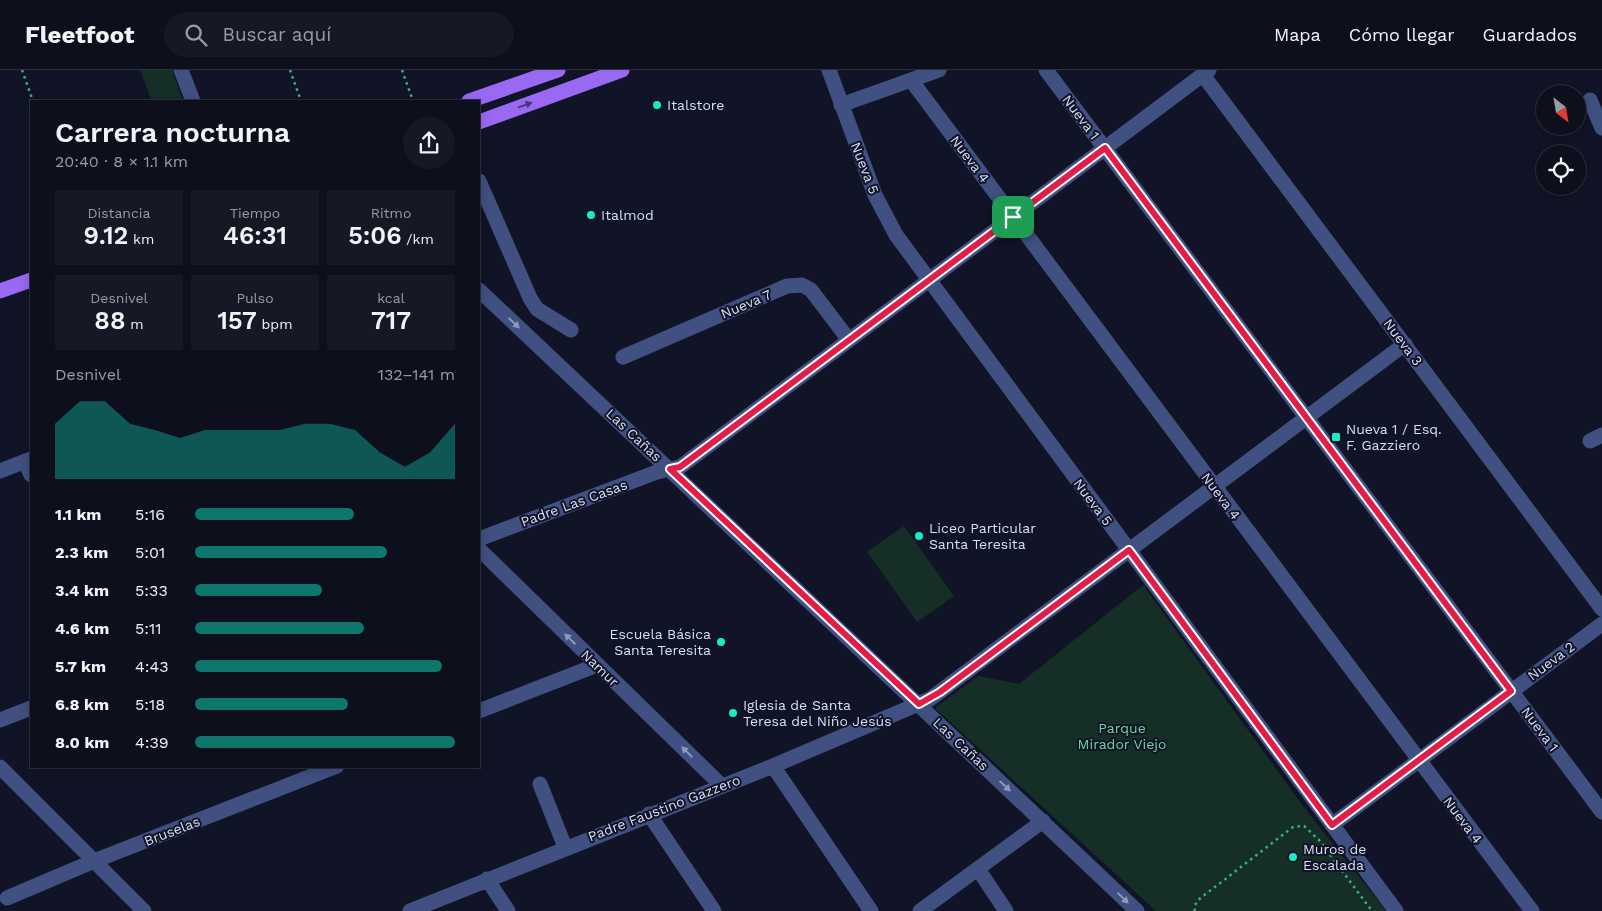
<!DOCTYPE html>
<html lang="es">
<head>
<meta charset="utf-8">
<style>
	:root { --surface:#0d0f1c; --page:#161825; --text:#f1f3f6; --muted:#9a9ca3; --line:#2d2f3b; --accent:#0f766e }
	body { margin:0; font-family:"Work Sans",sans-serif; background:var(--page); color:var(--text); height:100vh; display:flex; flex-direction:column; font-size:19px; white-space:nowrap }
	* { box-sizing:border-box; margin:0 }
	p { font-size:16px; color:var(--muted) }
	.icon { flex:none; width:28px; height:28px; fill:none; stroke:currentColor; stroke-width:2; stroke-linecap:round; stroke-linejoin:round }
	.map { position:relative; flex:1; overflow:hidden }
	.sheet { position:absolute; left:30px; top:30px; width:450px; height:668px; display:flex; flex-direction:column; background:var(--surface); border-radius:0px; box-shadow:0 2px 12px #0003,0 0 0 1px var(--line) }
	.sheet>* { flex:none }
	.needle { width:32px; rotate:149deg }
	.buttons { position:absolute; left:1536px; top:15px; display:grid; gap:10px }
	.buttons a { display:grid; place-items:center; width:50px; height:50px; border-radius:50%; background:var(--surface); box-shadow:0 2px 12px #0003,0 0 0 1px var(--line); font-size:25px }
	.pin { position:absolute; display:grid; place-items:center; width:42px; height:42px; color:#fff; margin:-21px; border-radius:10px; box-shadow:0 2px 8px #0006 }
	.round { display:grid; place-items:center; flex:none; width:52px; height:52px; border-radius:26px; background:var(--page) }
	.summary { display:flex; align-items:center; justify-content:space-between; height:85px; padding:0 25px }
	h1 { font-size:28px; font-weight:600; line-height:38px }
	.metrics { display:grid; grid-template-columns:repeat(3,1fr); gap:8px; height:85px; padding:5px 25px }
	.metrics div { display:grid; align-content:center; border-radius:0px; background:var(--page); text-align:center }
	.metrics b { font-size:25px; font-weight:600 }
	.metrics small { font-size:14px; font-weight:400 }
	.metrics p { font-size:14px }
	.chart { height:140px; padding:10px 25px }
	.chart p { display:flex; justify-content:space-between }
	.chart svg { width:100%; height:90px; margin-top:5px; fill:var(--accent); opacity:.7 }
	ul { padding:0 25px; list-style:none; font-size:16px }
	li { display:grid; grid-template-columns:80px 60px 1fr; align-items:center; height:38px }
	li i { height:12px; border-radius:6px; background:var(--accent) }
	header { display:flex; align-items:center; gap:30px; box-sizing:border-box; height:70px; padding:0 25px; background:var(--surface); border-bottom:1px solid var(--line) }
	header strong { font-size:24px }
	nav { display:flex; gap:28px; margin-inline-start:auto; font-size:18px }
	.search { width:350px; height:45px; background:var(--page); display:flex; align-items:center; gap:12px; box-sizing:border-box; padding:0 18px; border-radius:28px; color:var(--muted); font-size:19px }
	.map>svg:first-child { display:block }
</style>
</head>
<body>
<header>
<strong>Fleetfoot</strong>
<div class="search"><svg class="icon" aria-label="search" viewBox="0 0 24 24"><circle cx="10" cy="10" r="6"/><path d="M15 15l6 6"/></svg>Buscar aquí</div>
<nav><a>Mapa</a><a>Cómo llegar</a><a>Guardados</a></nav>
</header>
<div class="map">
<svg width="1602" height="841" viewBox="0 0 1602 841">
	<rect width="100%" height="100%" fill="#111426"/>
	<path fill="#152f27" d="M140 0H172L183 31H152Z
		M904 456 954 526 917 552 867 482Z
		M1143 515 1303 736 1386 841H1156L935 638 978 606 1019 614Z"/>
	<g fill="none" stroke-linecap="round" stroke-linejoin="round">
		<path stroke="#39b087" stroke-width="2.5" stroke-dasharray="2.5 4" stroke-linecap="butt" d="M22 0 33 31
			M290 0 301 31
			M402 0 413 31
			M1195 841 1194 837 1198 830 1293 757 1304 756 1319 770 1372 841"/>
		<path stroke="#405081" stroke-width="15" d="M181 0 193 31
			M829 0 875 125 896 165 1396 841
			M1046 0 1602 742
			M1203 5 1602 539
			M911 10 1532 841
			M1590 30 1602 58
			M841 35 939 0
			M479 111 530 228 537 239 571 260
			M479 220 1137 841
			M623 287 787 216 802 215 811 220 849 270
			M1590 371 1602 365
			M25 391 31 405
			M0 401 31 389
			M479 469 657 402 680 397 1209 0
			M479 479 722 716
			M479 641 597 595
			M0 650 31 638
			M773 696 871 841
			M0 697 144 841
			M540 714 565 777
			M649 744 714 841
			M1332 755 1602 554
			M978 799 1006 841
			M487 809 508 841
			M7 828 94 791 337 696
			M410 841 773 696 930 629 1405 274
			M920 841 1043 751"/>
		<path stroke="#9969f3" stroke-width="15" d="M469 31 558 0
			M479 52 622 0
			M0 221 31 210"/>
	</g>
	<defs><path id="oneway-solid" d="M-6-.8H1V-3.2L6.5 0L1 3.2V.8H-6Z" transform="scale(1.25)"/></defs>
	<use fill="#473678" href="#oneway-solid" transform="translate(525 35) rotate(-20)"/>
	<g fill="#8c98be">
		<use href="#oneway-solid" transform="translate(514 253) rotate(43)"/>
		<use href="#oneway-solid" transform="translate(570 569) rotate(-136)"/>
		<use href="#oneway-solid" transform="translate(687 682) rotate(-136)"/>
		<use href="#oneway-solid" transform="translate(1005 716) rotate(43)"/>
		<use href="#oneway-solid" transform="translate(1123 828) rotate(44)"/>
	</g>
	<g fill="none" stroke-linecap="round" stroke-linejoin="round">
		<g stroke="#fff" stroke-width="10">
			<path id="route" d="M1105 78 1511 621 1332 755 1129 480 940 622 919 634 670 399 680 397Z"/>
		</g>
		<use href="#route" stroke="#e11d48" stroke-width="6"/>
	</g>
	<g fill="#14edc6" stroke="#111426" stroke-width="2">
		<circle cx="657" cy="35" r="5"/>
		<circle cx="591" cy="145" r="5"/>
		<rect x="1331" y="362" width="10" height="10" rx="2.5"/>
		<circle cx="919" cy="466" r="5"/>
		<circle cx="721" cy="572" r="5"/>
		<circle cx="733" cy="643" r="5"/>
		<circle cx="1293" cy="787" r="5"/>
	</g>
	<g text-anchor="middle" stroke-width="4" stroke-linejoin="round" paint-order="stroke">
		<g font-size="14" fill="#d9dffc" stroke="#111426" text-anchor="start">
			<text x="667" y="40">Italstore</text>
			<text x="601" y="150">Italmod</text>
			<text x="1346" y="364">Nueva 1 / Esq.<tspan x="1346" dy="16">F. Gazziero</tspan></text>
			<text x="929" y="463">Liceo Particular<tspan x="929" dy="16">Santa Teresita</tspan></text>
			<text x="711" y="569" text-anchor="end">Escuela Básica<tspan x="711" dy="16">Santa Teresita</tspan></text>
			<text x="743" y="640">Iglesia de Santa<tspan x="743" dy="16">Teresa del Niño Jesús</tspan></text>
			<text x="1303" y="784">Muros de<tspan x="1303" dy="16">Escalada</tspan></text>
		</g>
		<g font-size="14" fill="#d9dffc" stroke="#111426">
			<text transform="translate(1081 47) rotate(53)" y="5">Nueva 1</text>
			<text transform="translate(970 89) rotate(53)" y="5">Nueva 4</text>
			<text transform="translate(865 98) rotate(69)" y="5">Nueva 5</text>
			<text transform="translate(746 234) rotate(-23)" y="5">Nueva 7</text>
			<text transform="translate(1403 272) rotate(53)" y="5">Nueva 3</text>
			<text transform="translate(634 365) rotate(43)" y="5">Las Cañas</text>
			<text transform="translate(1221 426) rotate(53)" y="5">Nueva 4</text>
			<text transform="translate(1093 432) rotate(53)" y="5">Nueva 5</text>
			<text transform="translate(574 433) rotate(-20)" y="5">Padre Las Casas</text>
			<text transform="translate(1551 591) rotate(-37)" y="5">Nueva 2</text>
			<text transform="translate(600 598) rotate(44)" y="5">Namur</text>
			<text transform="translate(1540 659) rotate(53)" y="5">Nueva 1</text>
			<text transform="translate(961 674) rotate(43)" y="5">Las Cañas</text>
			<text transform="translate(664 738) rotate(-21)" y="5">Padre Faustino Gazzero</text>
			<text transform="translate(1463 750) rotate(53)" y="5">Nueva 4</text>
			<text transform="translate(172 761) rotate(-21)" y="5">Bruselas</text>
		</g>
		<g font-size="14" fill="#6ad79d" stroke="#111426">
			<text x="1122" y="663">Parque<tspan x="1122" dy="16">Mirador Viejo</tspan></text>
		</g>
	</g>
</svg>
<div class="buttons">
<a><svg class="needle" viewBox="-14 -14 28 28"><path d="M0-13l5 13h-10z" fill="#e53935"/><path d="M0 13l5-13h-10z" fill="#9a9ca3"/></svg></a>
<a><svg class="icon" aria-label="locate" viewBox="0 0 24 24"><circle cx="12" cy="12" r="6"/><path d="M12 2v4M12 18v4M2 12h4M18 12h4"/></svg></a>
</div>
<div class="pin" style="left:1013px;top:147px;background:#1e9e55"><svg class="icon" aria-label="arrive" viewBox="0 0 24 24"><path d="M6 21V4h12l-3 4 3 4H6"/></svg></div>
<section class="sheet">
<div class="summary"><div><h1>Carrera nocturna</h1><p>20:40 · 8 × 1.1 km</p></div><a class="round"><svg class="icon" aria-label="share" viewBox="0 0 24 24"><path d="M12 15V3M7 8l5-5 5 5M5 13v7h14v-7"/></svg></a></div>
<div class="metrics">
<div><p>Distancia</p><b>9.12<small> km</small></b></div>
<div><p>Tiempo</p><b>46:31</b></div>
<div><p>Ritmo</p><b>5:06<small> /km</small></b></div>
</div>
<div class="metrics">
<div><p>Desnivel</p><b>88<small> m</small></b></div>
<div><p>Pulso</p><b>157<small> bpm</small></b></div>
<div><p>kcal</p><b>717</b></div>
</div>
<div class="chart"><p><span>Desnivel</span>132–141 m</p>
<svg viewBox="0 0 160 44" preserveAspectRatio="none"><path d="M0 44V17L10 6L20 6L30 17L40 20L50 24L60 20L70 20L80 20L90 20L100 17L110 17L120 20L130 31L140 38L150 31L160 17V44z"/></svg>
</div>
<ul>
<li><b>1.1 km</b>5:16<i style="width:61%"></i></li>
<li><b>2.3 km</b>5:01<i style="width:74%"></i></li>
<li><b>3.4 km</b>5:33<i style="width:49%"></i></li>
<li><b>4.6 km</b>5:11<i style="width:65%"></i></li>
<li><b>5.7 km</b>4:43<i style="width:95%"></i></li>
<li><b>6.8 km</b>5:18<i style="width:59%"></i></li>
<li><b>8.0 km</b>4:39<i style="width:100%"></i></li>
</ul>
</section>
</div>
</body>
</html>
